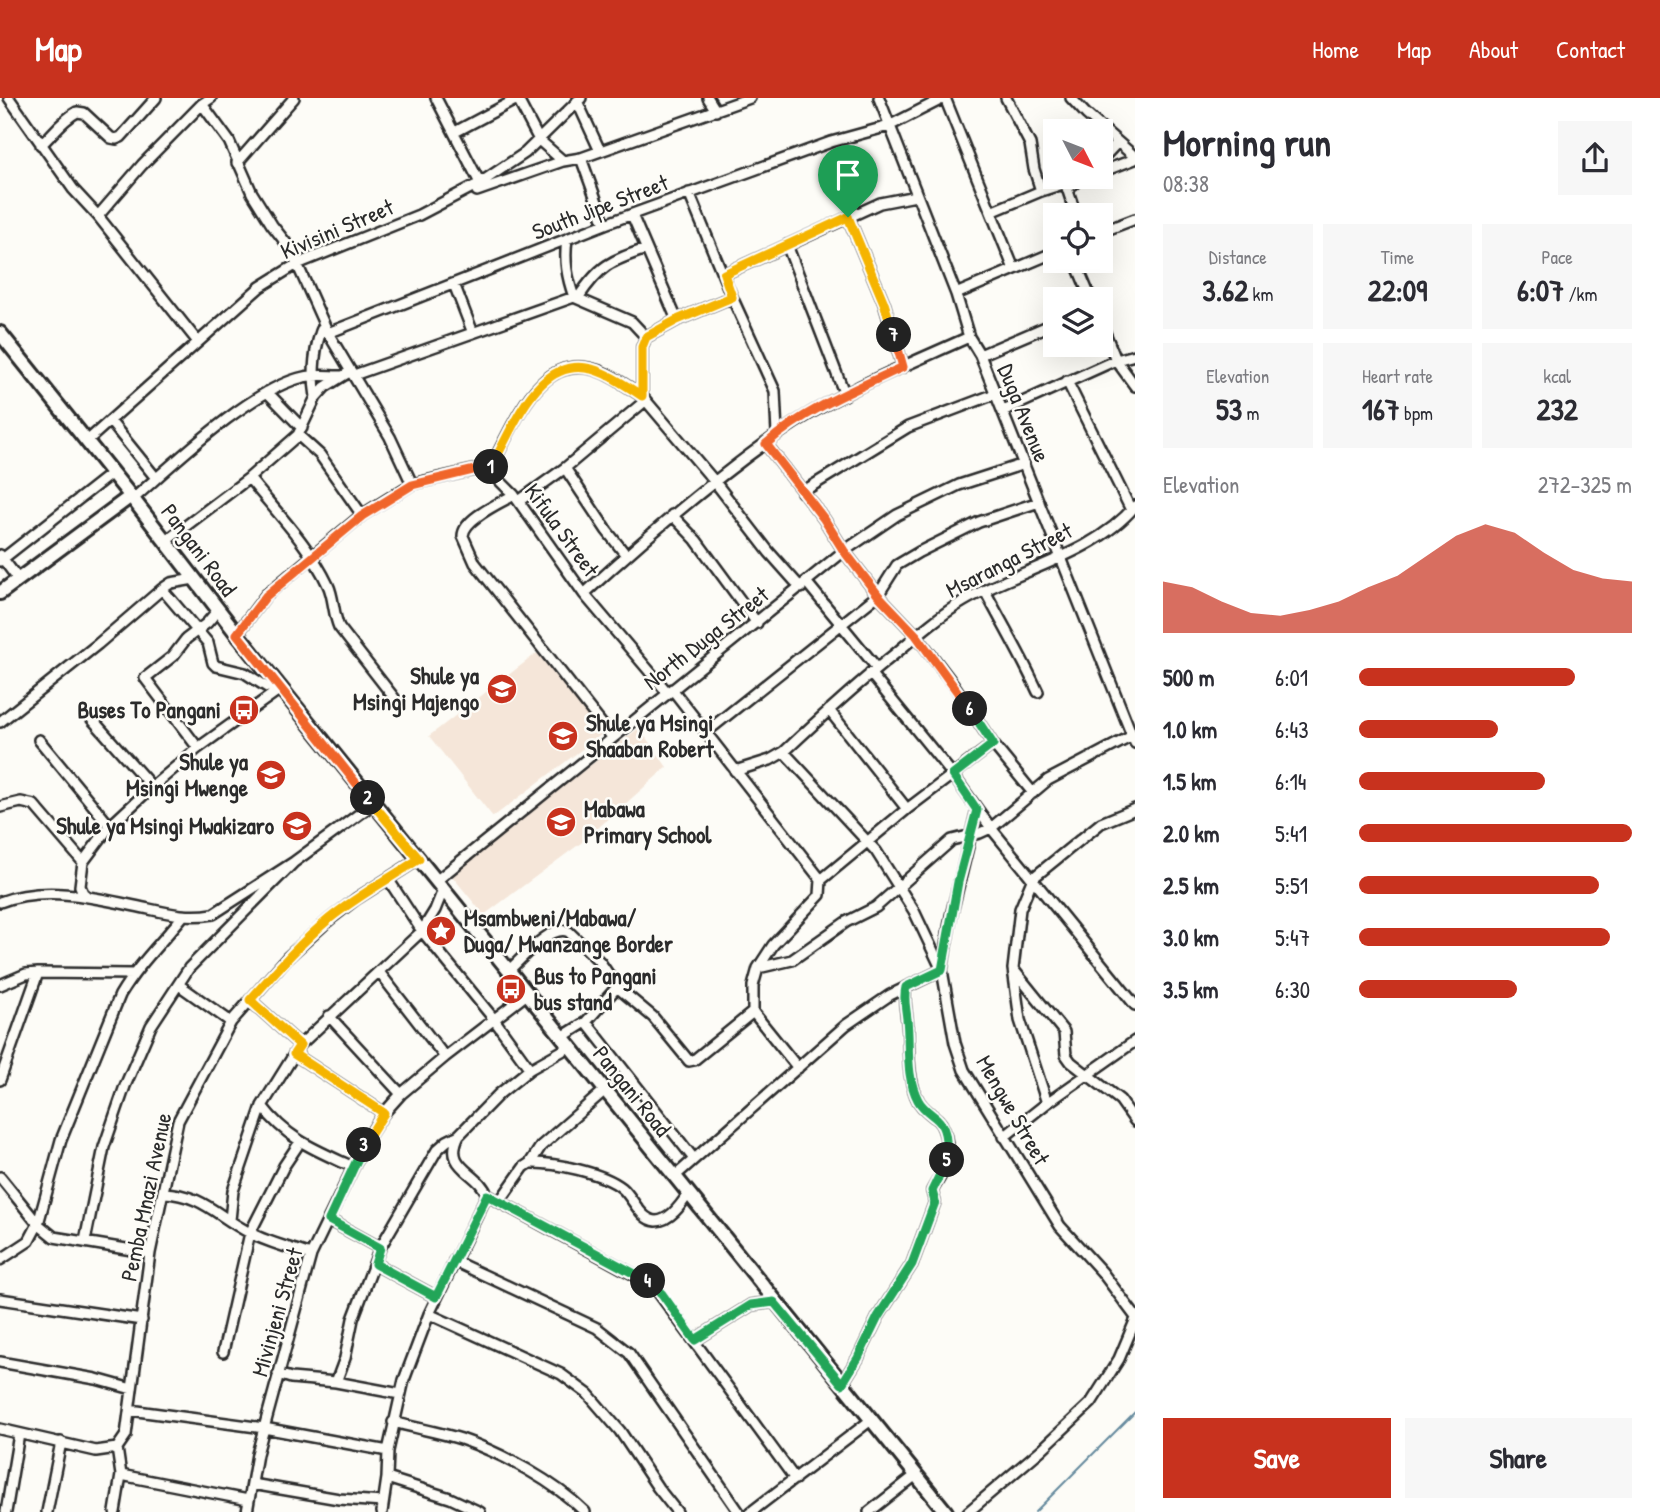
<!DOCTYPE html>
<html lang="en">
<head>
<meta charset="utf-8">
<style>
	:root { --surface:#fff; --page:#f7f7f7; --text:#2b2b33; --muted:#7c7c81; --accent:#c8321e }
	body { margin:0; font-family:"Patrick Hand",sans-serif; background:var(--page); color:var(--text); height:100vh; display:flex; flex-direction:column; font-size:26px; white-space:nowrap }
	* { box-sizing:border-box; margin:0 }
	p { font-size:23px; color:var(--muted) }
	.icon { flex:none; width:38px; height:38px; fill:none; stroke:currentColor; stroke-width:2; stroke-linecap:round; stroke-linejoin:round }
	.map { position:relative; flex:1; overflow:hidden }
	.sheet { display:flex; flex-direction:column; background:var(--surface); width:525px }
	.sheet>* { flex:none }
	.needle { width:46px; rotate:132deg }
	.buttons { position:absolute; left:1043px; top:21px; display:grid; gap:14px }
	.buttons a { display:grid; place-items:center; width:70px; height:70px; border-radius:0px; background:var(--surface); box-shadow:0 7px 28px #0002; font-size:35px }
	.pin { position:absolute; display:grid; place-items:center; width:60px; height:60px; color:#fff; margin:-72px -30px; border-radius:50% 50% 50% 0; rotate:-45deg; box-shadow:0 0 7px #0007 }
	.pin .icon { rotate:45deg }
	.km { position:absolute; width:35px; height:35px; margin:-18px; border-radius:50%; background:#222; color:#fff; font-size:19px; line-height:35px; text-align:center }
	.round { display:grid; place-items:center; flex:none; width:74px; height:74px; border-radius:0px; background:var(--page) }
	.summary { display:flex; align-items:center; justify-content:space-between; height:119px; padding:0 28px }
	h1 { font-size:38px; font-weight:700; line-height:52px }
	.metrics { display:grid; grid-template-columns:repeat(3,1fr); gap:10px; height:119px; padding:7px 28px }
	.metrics div { display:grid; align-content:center; border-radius:0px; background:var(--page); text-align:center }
	.metrics b { font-size:30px; font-weight:700 }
	.metrics small { font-size:19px; font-weight:400 }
	.metrics p { font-size:19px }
	.chart { height:196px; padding:14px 28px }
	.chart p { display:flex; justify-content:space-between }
	.chart svg { width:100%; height:126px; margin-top:7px; fill:var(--accent); opacity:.7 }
	.cta { display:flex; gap:14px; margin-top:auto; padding:14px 28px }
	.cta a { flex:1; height:80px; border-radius:0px; background:var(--accent); color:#fff; font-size:28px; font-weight:700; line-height:80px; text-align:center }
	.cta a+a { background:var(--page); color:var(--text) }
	ul { padding:0 28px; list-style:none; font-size:23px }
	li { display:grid; grid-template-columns:112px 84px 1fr; align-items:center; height:52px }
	li i { height:18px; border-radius:9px; background:var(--accent) }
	header { display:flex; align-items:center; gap:42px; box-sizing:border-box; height:98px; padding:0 35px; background:var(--accent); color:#fff }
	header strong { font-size:33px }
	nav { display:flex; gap:38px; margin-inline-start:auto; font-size:24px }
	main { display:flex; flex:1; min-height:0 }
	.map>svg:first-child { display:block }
</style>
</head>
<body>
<header>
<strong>Map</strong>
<nav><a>Home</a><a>Map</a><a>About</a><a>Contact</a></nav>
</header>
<main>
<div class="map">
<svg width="1135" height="1414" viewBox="0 0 1135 1414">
	<rect width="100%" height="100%" fill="#fdfcf7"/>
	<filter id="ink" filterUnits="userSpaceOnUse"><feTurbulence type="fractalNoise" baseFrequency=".0143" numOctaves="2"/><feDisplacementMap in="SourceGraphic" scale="14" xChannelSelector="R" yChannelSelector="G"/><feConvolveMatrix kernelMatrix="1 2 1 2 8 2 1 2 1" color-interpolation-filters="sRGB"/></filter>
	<g filter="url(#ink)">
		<path fill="#f5e6d9" d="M537 555 602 636 493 719 429 638Z
			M639 630 667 669 581 745 484 817 452 778 544 703Z"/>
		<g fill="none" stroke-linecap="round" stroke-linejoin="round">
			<path stroke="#62889c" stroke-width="2" d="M1035 1414 1135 1314"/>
			<g stroke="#2b2b2b" stroke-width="14">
				<path id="minor" d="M9 0 73 91 98 118 198 244
					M436 0 480 85
					M517 0 539 42 563 63
					M708 0 716 13
					M879 0 956 196 969 239 980 257 1135 645
					M945 0 1014 171
					M1006 0 1030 46 1034 71 1041 93
					M1071 0 1086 16 1135 59
					M577 3 600 53
					M202 6 229 43 252 95 272 127 290 150 328 235 390 339 412 386
					M455 34 517 1
					M41 47C53 36 62 22 77 14L84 15 111 40 116 41 121 39 156 0
					M581 60 605 126
					M1101 62 1118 44
					M237 65 294 0
					M1101 74 1135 61
					M1074 86 1067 90 1076 117
					M477 93 563 63 581 60 750 0
					M689 95 732 199 775 293 777 336
					M991 114 1041 93 1085 79
					M632 117 677 222
					M98 118 142 67 202 6 211 0
					M848 119 884 205 903 269
					M1101 134 1135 121
					M567 141C564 163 567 179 574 199
					M787 147 845 297
					M1075 163 1091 201
					M724 176 880 105 916 98
					M454 186 473 235
					M956 196 1055 154
					M732 199 677 222 646 239 642 249V298L715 384 769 454 801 490
					M578 200C600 167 610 163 646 151
					M1101 225 1116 262 1135 288
					M328 235 605 126 831 44 889 28 944 0
					M980 257 1055 225
					M354 277 574 199 632 224 646 239
					M1067 283 1131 412
					M267 294 302 330
					M316 299C312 276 314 247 324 226
					M1003 313 1116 262 1135 257
					M110 323 156 380
					M298 337 320 357 362 417
					M87 343 260 189 297 166 419 117 480 85 525 55 581 0
					M766 346 824 421 844 453 878 497 916 537 954 587 993 646 1033 695
					M565 370 607 433 626 457
					M489 372C514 330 539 246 604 275 617 281 630 290 642 298
					M249 380C276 414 310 448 328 487 334 499 333 516 339 529L395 601
					M802 394 908 329 995 296
					M514 397C500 405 463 421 463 438L475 465 612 639
					M133 401C174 365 252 290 304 279 316 276 329 278 342 278
					M519 403 565 370 645 303
					M672 417 696 442 757 525
					M166 443 249 380 298 337 316 299 325 289 351 273
					M0 457 18 481
					M0 463 112 375
					M807 485 877 570
					M162 491 208 545 213 565 216 568 245 575 267 589 280 591
					M985 493C1003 527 1022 559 1038 594
					M584 496C646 439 710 384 778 336 836 295 905 268 969 239
					M237 536 266 497 362 417 412 386 478 371 489 372 514 397 584 496 667 594
					M870 575 953 677 991 730 1135 907
					M672 591 821 782 820 797 773 847 758 870 753 888V914L798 970
					M829 612 907 711
					M91 620 152 689
					M0 624 98 546 162 491 171 485 194 481
					M705 635 878 497 897 467 919 454 979 424 1039 404
					M39 642 110 728
					M198 650 145 580 173 558 186 541 207 525 218 512
					M735 673 770 662 784 654C820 620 857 586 896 555 917 537 940 517 964 503 1017 472 1093 458 1135 408
					M0 709 21 704 34 707 83 764
					M977 712 951 818 942 872 955 945 964 972 1060 1128 1102 1174 1135 1218
					M388 781 422 833 493 920 530 971
					M821 782 907 711 993 646
					M436 783 844 453 897 417 959 387 1024 366
					M88 799 83 795 80 788 83 764 110 728 152 689 198 650 280 591
					M0 804C48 786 101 801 149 811 171 816 191 820 213 816L294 764 373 706
					M758 870 792 862 846 824 876 809 952 742 980 735 991 730 1048 682 1132 638
					M1013 871 1064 934 1066 957 1071 964 1120 1002 1135 1023
					M508 873C522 861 551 825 569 834L600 864 617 889 653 919 689 963 694 962 753 914
					M379 874 445 959
					M0 887 26 876 38 875 133 876
					M179 887 231 924
					M250 902 300 947
					M329 918 401 996
					M586 924 694 1061
					M562 939 586 924 617 889
					M294 956 384 1015
					M0 982 38 875
					M1047 1005 1020 922 1013 871 1020 811 1033 780 1101 725 1135 711
					M262 1008C288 1042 316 1052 353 1069
					M1004 1039 1047 1005 1135 943
					M530 1065C553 1064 604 1075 622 1090 633 1099 640 1122 656 1123 670 1123 681 1107 688 1096
					M0 1079 38 1126 54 1139 150 1155
					M674 1079 846 927 890 897 942 872 914 813 876 753 784 654
					M163 1095C202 1096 218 1119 250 1135 269 1145 291 1150 311 1157
					M487 1097 653 1187 795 1381
					M500 1103 524 1069 530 1065 541 1048 605 992
					M230 1122 233 1093 262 1008 300 947 422 833 435 812 443 792
					M329 1122 380 1150
					M85 1143 104 1049 125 988 151 928 189 870 294 764
					M0 1162 29 1143 38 1126 61 1042 120 897C137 868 162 844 183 818
					M454 1163 597 1230 629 1255 739 1414
					M375 1166 436 1199
					M0 1201 142 1222
					M429 1216 561 1276 588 1296 620 1333 658 1390 677 1414
					M695 1242 751 1207 774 1204
					M223 1254 250 1135 284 1068 300 1044
					M0 1264 96 1281 132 1291
					M278 1276 291 1280 336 1284 400 1296
					M336 1284 345 1260 353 1221 380 1150 437 1052 447 1043 459 1037
					M842 1286 858 1260 878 1219 912 1166 935 1104 932 1093C936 1085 942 1077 945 1069 950 1057 947 1031 938 1022 929 1014 920 1009 916 998 906 973 910 948 907 922 906 910 903 901 906 889
					M130 1312 264 1330 388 1353
					M393 1324C415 1330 439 1334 461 1341 502 1355 555 1384 585 1414
					M0 1331 96 1353 117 1350
					M121 1377 248 1402
					M387 1380 450 1400 480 1414
					M252 1386 339 1401 383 1404
					M6 1414 19 1336
					M47 1414 61 1344
					M115 1414 121 1377 117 1350 126 1337 150 1155 178 1023 231 924 287 860 329 822 356 801 419 761
					M247 1414 257 1356 311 1157 367 1041 384 1015 401 996 445 959 527 896
					M382 1414 387 1380 388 1353 404 1282 429 1216 487 1097C479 1073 442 1071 459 1037L499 996 530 971 569 949
					M751 1414 871 1322
					M869 1414 916 1377
					M968 1414 1041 1352 1091 1305 1119 1261 1135 1223"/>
			</g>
			<g stroke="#2b2b2b" stroke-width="18">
				<path id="major" d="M0 235 133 401 237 536 946 1414
					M0 495 131 398"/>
			</g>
			<use href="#minor" stroke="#fdfcf7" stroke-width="9"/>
			<use href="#major" stroke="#fdfcf7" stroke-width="12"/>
		</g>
	</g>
	<g fill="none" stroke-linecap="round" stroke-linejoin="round" filter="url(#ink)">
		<g stroke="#fff" stroke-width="14">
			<path id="split-1" d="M491 369C515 328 541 245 605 276 618 282 630 290 642 298V249L646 239 677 222 732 199 724 176 848 119"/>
		</g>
		<g stroke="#fff" stroke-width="14">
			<path id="split-2" d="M368 700 237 536 266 498 362 418 412 387 478 371 489 372 491 369"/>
		</g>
		<g stroke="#fff" stroke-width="14">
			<path id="split-3" d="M364 1047 384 1015 294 956 300 947 250 902C275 874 300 845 329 821 357 798 389 781 419 761L368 700"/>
		</g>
		<g stroke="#fff" stroke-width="14">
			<path id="split-4" d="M364 1047 329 1122 380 1150 375 1166 436 1199 487 1097 648 1183"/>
		</g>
		<g stroke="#fff" stroke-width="14">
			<path id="split-5" d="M648 1183 662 1196 695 1242 751 1207 774 1204 842 1286 858 1260 878 1219 912 1166 935 1104 932 1093 947 1062"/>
		</g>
		<g stroke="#fff" stroke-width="14">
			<path id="split-6" d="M947 1062C946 1048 948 1031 937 1021 930 1015 922 1010 918 1002 905 977 910 948 907 921 906 909 903 901 906 889L942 872 958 784 977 712 953 677 993 646 970 611"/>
		</g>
		<g stroke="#fff" stroke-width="14">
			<path id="split-7" d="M894 237 903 269C858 290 804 312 766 346L824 421 844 453 878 497 916 537 970 611"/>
		</g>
		<g stroke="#fff" stroke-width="14">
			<path id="split-8" d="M848 119 884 205 894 237"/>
		</g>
		<use href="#split-1" stroke="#f5b400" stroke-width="9"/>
		<use href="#split-2" stroke="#f0652b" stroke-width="9"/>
		<use href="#split-3" stroke="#f5b400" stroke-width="9"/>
		<use href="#split-4" stroke="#22a559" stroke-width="9"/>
		<use href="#split-5" stroke="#22a559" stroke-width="9"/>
		<use href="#split-6" stroke="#22a559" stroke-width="9"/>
		<use href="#split-7" stroke="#f0652b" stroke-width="9"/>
		<use href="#split-8" stroke="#f5b400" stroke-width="9"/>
	</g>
	<defs>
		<g id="school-disc" transform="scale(1.575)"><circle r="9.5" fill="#c8321e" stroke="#fdfcf7"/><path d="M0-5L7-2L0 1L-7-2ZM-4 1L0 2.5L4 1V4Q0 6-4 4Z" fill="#fff"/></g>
		<g id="bus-disc" transform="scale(1.575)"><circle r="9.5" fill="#c8321e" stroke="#fdfcf7"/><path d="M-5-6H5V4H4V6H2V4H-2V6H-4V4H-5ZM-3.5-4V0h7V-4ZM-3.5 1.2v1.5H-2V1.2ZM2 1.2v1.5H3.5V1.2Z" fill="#fff"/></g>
		<g id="sight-disc" transform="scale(1.575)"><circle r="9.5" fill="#c8321e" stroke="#fdfcf7"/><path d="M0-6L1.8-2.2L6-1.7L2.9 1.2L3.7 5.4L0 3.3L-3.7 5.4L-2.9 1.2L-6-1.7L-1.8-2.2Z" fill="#fff"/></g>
	</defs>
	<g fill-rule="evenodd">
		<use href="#school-disc" x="502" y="591"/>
		<use href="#bus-disc" x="244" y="612"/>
		<use href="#school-disc" x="563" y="638"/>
		<use href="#school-disc" x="271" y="677"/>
		<use href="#school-disc" x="561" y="724"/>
		<use href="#school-disc" x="297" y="728"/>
		<use href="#sight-disc" x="441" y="833"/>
		<use href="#bus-disc" x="511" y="891"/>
	</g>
	<g text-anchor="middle" stroke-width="5" stroke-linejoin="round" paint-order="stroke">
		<g font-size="23" fill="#2b2b2b" stroke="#fdfcf7">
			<text transform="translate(600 109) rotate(-21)" y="8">South Jipe Street</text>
			<text transform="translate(337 131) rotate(-23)" y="8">Kivisini Street</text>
			<text transform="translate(1024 315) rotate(68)" y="8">Duga Avenue</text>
			<text transform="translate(562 432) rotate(54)" y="8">Kifula Street</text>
			<text transform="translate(199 452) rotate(53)" y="8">Pangani Road</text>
			<text transform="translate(1009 462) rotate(-27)" y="8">Msaranga Street</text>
			<text transform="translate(706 540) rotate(-38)" y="8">North Duga Street</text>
			<text transform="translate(632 993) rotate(51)" y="8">Pangani Road</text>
			<text transform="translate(1013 1012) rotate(60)" y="8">Mengwe Street</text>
			<text transform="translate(146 1099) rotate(-78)" y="8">Pemba Mnazi Avenue</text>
			<text transform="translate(277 1214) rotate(-74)" y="8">Mivinjeni Street</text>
		</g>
		<g font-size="23" font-weight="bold" fill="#2b2b2b" stroke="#fdfcf7" text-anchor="end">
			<text x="479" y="586">Shule ya<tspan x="479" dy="26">Msingi Majengo</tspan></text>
			<text x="221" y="620">Buses To Pangani</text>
			<text x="586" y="633" text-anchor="start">Shule ya Msingi<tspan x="586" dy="26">Shaaban Robert</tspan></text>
			<text x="248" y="672">Shule ya<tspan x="248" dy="26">Msingi Mwenge</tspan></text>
			<text x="584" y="719" text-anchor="start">Mabawa<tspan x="584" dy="26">Primary School</tspan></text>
			<text x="274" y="736">Shule ya Msingi Mwakizaro</text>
			<text x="464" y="828" text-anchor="start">Msambweni/Mabawa/<tspan x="464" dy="26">Duga/ Mwanzange Border</tspan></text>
			<text x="534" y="886" text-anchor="start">Bus to Pangani<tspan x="534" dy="26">bus stand</tspan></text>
		</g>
	</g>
</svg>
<div class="buttons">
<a><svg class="needle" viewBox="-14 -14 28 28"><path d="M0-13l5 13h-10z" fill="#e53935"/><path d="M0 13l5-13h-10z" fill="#7c7c81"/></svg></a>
<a><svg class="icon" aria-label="locate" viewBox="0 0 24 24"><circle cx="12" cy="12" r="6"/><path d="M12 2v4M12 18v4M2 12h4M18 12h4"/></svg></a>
<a><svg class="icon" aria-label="layers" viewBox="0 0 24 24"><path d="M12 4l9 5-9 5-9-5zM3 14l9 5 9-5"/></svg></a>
</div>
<div class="pin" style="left:848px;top:119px;background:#1e9e55"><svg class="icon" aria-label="arrive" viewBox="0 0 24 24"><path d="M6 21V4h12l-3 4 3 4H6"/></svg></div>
<b class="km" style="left:491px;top:369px">1</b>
<b class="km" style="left:368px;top:700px">2</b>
<b class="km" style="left:364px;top:1047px">3</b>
<b class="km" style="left:648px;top:1183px">4</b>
<b class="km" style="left:947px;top:1062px">5</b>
<b class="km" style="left:970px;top:611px">6</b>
<b class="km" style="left:894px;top:237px">7</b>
</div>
<section class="sheet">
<div class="summary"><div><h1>Morning run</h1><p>08:38</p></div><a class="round"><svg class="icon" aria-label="share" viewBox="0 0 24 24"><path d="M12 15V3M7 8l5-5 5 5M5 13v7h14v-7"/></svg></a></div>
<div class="metrics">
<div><p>Distance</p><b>3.62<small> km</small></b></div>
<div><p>Time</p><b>22:09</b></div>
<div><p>Pace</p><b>6:07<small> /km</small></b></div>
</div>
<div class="metrics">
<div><p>Elevation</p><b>53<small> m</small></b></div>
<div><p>Heart rate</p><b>167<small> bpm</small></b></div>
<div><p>kcal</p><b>232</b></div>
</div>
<div class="chart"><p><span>Elevation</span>272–325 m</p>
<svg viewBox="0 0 160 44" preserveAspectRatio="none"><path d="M0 44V26L10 28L20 33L30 37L40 38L50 36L60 33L70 28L80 24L90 17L100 10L110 6L120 9L130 16L140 22L150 25L160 26V44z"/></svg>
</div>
<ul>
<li><b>500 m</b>6:01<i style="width:79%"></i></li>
<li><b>1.0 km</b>6:43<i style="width:51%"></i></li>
<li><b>1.5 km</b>6:14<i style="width:68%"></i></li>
<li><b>2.0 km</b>5:41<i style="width:100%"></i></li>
<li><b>2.5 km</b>5:51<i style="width:88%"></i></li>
<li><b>3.0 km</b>5:47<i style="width:92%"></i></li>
<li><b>3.5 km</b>6:30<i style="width:58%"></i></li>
</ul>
<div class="cta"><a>Save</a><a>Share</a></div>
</section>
</main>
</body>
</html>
